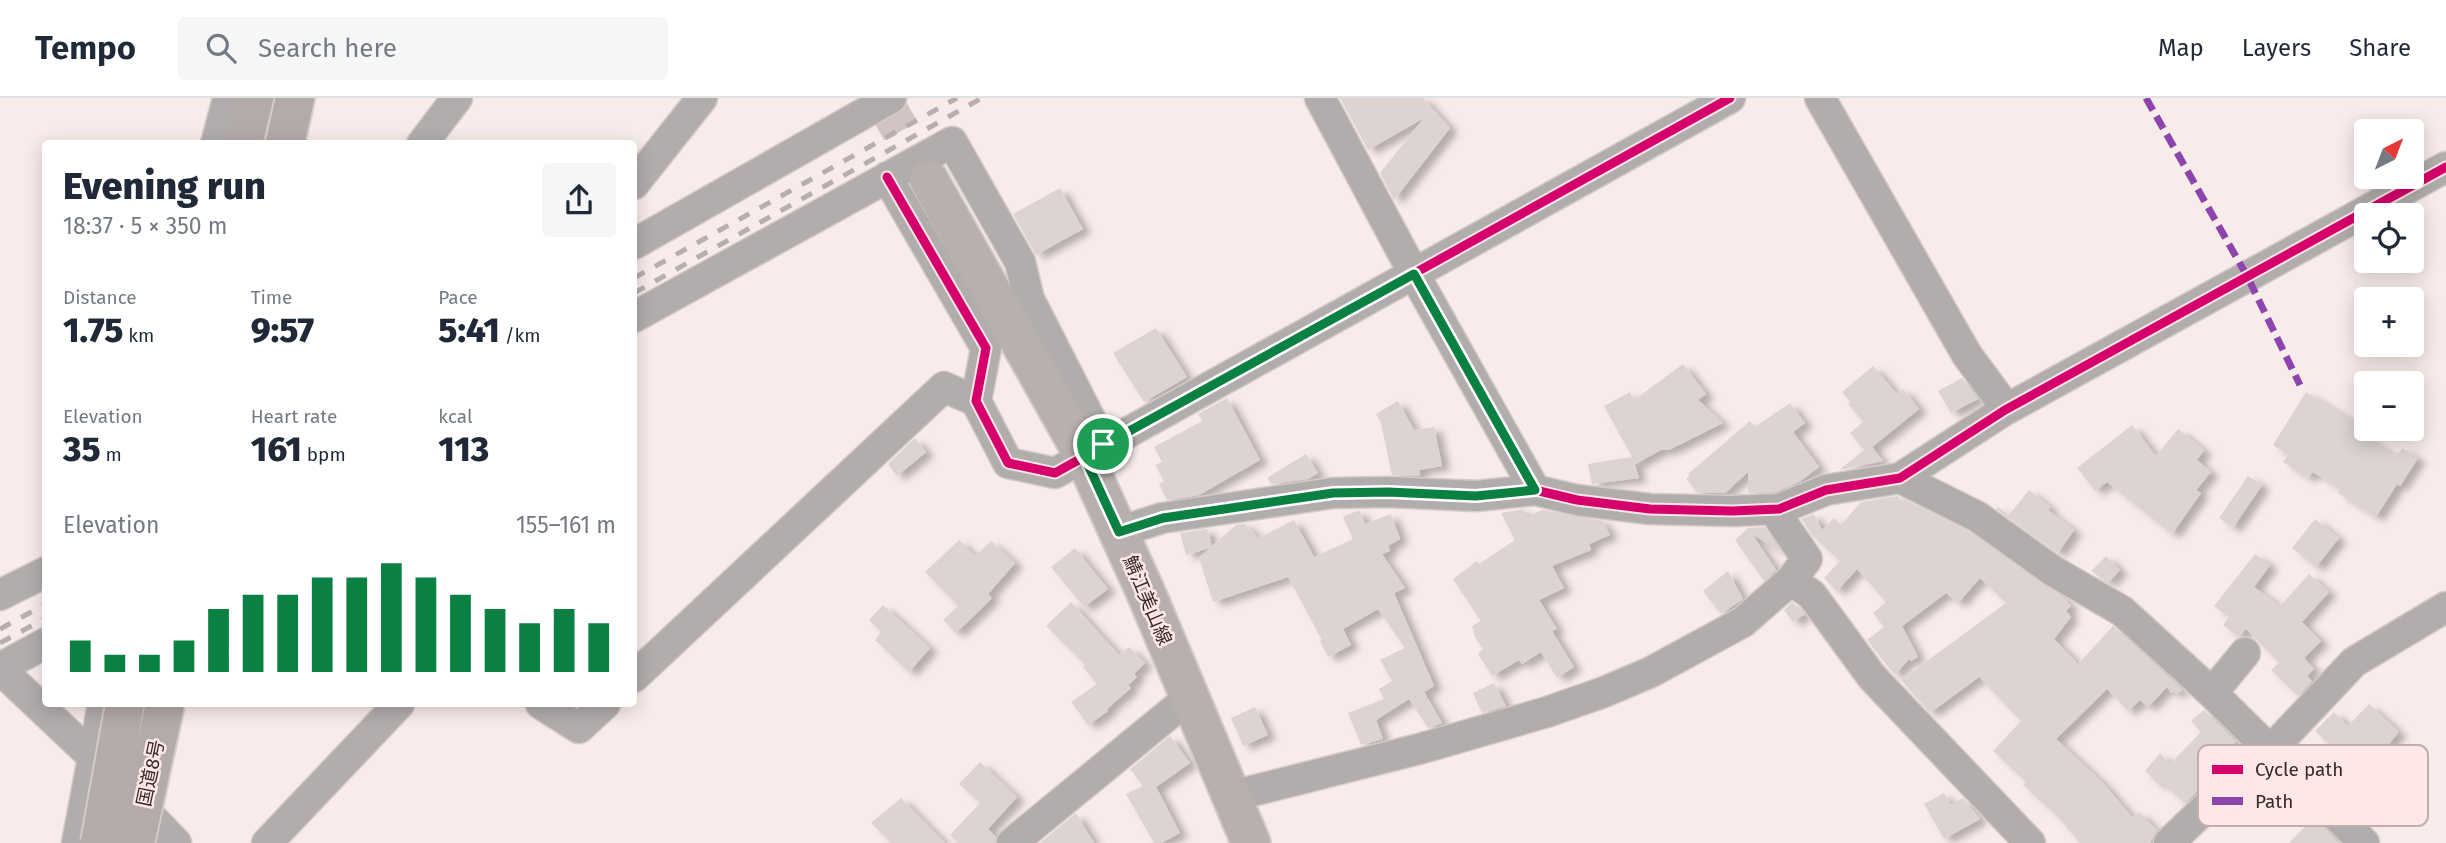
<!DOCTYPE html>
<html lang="en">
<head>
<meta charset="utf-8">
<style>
	:root { --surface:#fff; --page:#f6f6f7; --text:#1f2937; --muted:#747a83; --line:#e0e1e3; --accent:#0b8043 }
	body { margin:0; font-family:"Fira Sans","Noto Sans JP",sans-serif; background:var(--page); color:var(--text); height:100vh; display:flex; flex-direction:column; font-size:26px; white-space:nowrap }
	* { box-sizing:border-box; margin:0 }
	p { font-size:23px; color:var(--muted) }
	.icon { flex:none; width:38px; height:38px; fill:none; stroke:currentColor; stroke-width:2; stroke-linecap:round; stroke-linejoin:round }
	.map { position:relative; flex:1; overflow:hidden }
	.drawer { position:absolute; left:42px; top:42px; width:595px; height:567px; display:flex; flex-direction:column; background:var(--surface); border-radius:7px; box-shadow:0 4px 18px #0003 }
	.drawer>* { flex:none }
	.needle { width:46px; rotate:42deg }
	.tools { position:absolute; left:2354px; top:21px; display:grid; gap:14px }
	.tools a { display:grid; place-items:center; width:70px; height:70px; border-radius:7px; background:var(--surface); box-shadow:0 4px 18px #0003; font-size:35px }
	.pin { position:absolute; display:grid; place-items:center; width:60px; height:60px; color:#fff; margin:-30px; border:4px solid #fff; border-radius:50%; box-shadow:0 2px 7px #0007 }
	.round { display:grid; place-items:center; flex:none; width:74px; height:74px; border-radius:7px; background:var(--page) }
	.summary { display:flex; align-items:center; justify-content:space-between; height:119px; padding:0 21px }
	h1 { font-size:38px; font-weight:800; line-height:52px }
	.figures { display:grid; grid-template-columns:repeat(3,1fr); gap:10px; height:119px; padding:7px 21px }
	.figures div { display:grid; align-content:center }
	.figures b { font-size:35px; font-weight:800 }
	.figures small { font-size:19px; font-weight:400 }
	.figures p { font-size:19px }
	.chart { height:196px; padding:14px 21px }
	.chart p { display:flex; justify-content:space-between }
	.chart svg { width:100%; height:126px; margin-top:7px; stroke:var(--accent); stroke-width:6 }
	header { display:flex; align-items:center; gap:42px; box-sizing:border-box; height:98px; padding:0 35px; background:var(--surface); border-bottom:2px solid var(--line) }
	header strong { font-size:33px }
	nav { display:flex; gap:38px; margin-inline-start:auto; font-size:24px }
	.search { width:490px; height:63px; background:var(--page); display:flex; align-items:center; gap:18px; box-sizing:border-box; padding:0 24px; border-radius:7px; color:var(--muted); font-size:26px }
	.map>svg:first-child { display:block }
</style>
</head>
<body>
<header>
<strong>Tempo</strong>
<div class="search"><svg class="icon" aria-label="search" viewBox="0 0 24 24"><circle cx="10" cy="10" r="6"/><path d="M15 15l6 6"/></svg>Search here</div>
<nav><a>Map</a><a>Layers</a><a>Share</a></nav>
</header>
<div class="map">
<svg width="2446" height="745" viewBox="0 0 2446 745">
	<defs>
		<filter id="shadow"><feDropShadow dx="8" dy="4.5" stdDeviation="3.5" flood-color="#0004"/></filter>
	</defs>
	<rect width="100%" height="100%" fill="#f8ecea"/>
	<path fill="#ddd3d1" filter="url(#shadow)" d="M1340 0H1423L1450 30 1394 102 1380 75 1424 20 1368 52Z
		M1060 90 1083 131 1036 157 1013 116Z
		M1156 230 1187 279 1144 304 1113 255Z
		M1683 266 1706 296 1698 302 1723 325 1669 352H1661L1635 366 1634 364 1639 380 1592 386 1588 366 1632 359 1604 308 1630 294 1634 302Z
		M1873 268 1897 296 1903 291 1919 311 1872 349 1883 363 1839 372 1864 352 1850 335 1863 324 1848 306 1850 304 1842 294Z
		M1962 280 1978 301 1951 315 1938 293Z
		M2306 294 2363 330 2360 336 2396 359 2402 350 2418 360 2400 388 2397 386 2376 419 2338 395 2340 391 2313 374 2308 380 2283 364 2288 357 2273 347Z
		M1227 300 1260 362 1199 397 1167 402 1159 386 1164 383 1155 367 1162 364 1154 349 1202 323 1198 316Z
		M1398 303 1414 332 1434 329 1442 368 1419 372 1420 378 1392 377 1381 325 1376 316Z
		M1790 305 1805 325 1793 334 1819 369 1799 384 1775 394 1748 395V374L1725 395H1698L1686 381 1690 377 1688 376 1750 323 1755 329Z
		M2132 327 2156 358 2178 331 2204 352 2197 362 2211 374 2196 392 2201 395 2172 436 2107 384 2095 393 2077 370Z
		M915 340 926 354 897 378 888 366Z
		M1306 356 1318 375 1308 381 1271 386 1267 380Z
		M2248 378 2262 387 2233 430 2219 420Z
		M2029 392 2050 409 2048 412 2074 432 2058 455 1996 411 1998 409 2009 417Z
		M1897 398 1905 405 1907 403 1969 434 2061 498 2071 508 2066 513 2071 519 2054 541 2078 566 2113 528 2182 592 2178 596 2173 593 2171 595 2167 589 2148 609 2140 602 2128 613 2107 591 2056 641 2103 685 2133 720 2139 714 2157 732 2150 745H2080L2058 719 2023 687 2026 684 1993 653 2021 623 1979 579 1930 615 1901 582 2006 505 1980 480 1958 505 1946 495 1902 528 1918 559 1911 563 1909 561 1895 577 1867 542 1884 529 1873 515 1886 504 1857 471 1837 493 1824 480 1840 463 1815 440 1820 435 1814 440 1801 421 1814 416 1822 432 1834 420 1841 427 1861 404Z
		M1523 411 1527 419 1542 412 1603 423 1610 437 1589 446 1591 452 1552 468 1564 490 1539 502 1557 531 1552 533 1574 569 1557 580 1541 554 1522 566 1519 562 1492 578 1478 556 1483 551 1475 539 1472 528 1481 523 1453 481 1477 463 1479 466 1515 442 1501 415Z
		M1359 412 1365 426 1391 416 1400 441 1388 448 1390 453 1382 456 1405 490 1394 495 1434 588 1424 594 1442 625 1428 630 1409 601 1376 622 1383 641 1361 647 1348 615 1384 601 1379 591 1392 583 1380 562 1405 550 1378 511 1343 531 1351 547 1328 559 1320 543 1322 542 1288 479 1213 504 1199 460 1210 450 1186 457 1180 435 1207 431 1212 448 1236 427 1245 426 1258 440 1294 422 1314 459 1353 441 1343 419Z
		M2315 421 2339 440 2316 469 2292 450Z
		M1765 429 1781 454 1752 436 1776 472 1764 483 1735 442 1748 430Z
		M959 442 975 458 991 443 1015 465 988 496 992 500 956 535 943 522 958 508 925 474Z
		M1075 450 1108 491 1084 509 1051 469Z
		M2255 456 2270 467 2254 489 2280 508 2309 476 2329 494 2302 524 2321 543 2304 560 2314 571 2307 578 2312 583 2298 598 2271 572 2279 565 2246 531 2239 539 2223 527 2229 519 2214 508Z
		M2106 458 2120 472 2108 485 2091 473Z
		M1728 473 1743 501 1721 516 1703 493Z
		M1071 504 1119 557 1129 549 1145 565 1134 576 1137 579 1128 587 1131 590 1107 611 1108 613 1088 627 1071 604 1097 586 1083 569 1085 567 1080 561 1046 528Z
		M1792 504 1805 516 1793 524 1784 512Z
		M883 507 930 550 909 574 875 542 881 534 869 522Z
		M1494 585 1506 608 1482 615 1473 595Z
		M2369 606 2399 634 2377 660 2381 664 2379 666 2405 686 2376 722 2357 708 2373 689 2315 633 2334 614 2348 628Z
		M1255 609 1268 637 1243 648 1231 620Z
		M2204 612 2236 644 2214 665 2220 671 2185 705 2160 683 2158 686 2145 673 2160 655 2170 666 2201 634 2191 623Z
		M1170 638 1190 665 1156 689 1180 735 1161 745H1154L1126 696 1143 688 1130 671Z
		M980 664 1017 699 988 731 996 739 995 745H958L950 737 980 705 959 686Z
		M1944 695 1951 707 1963 700 1980 721 1944 741 1924 706Z
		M901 700 945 745H891L871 725Z
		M1076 715 1094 745H1040Z
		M2313 720 2329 735 2338 745H2289Z"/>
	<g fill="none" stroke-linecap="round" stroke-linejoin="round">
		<path stroke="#d1c5c3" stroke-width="38" stroke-dasharray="38 19" stroke-linecap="butt" d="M882 0 929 82"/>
		<g stroke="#d4cac8" stroke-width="33">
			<path id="minor" d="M1320 0 1414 176 1535 392
				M1820 0 1967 257 1998 299 2005 312
				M216 46 228 0
				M422 46 457 0
				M887 79 986 250 976 303 1008 365 1055 375 1730 0
				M634 86 702 0
				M634 146 891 0
				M634 219 952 44 1020 164 1029 201 1103 346
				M1900 380 1978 419 2053 473 2122 513 2212 595 2364 745
				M1119 434 1162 420 1333 395 1388 394 1476 398 1535 392 1577 402 1650 411 1732 413 1779 411 1826 392 1900 380 2005 312 2446 69
				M1791 482 1812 497 1872 579 2030 745
				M0 497 46 474
				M0 570 46 545
				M0 571 93 659 176 745
				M634 579 944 289 976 303
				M2212 595 2245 555
				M541 606 579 630 605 606
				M1232 698 1419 651 1547 614 1604 594 1651 574 1743 524 1791 482 1807 461 1781 423 1779 411
				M77 745 103 606
				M267 745 399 606
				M1012 745 1190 599
				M2169 745 2245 672 2269 654 2354 564 2446 509"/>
		</g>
		<g stroke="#d4cac8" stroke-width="42">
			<path id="major" d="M929 82 1084 358 1146 495 1251 745"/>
		</g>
		<g stroke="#d4cac8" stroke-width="42">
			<path id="highway" d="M243 46 254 0
				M285 46 295 0"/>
		</g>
		<use href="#minor" stroke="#b2adad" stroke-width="30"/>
		<use href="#major" stroke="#b7b0ae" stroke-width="38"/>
		<use href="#highway" stroke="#b2aba9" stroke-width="38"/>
		<path stroke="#b6afae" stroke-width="5" stroke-dasharray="12 12" stroke-linecap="butt" d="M634 180 957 0
			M634 195 982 0
			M0 531 46 506
			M0 545 46 520"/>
		<g stroke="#d4cac8" stroke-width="42" stroke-linecap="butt">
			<path id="highway-bridge" d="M100 745 125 606
				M135 745 165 606"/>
		</g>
		<use href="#highway-bridge" stroke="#b2aba9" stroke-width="38"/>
		<path stroke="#8e44ad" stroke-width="7" stroke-dasharray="14 7" stroke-linecap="butt" d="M2146 0 2247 178 2300 287"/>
		<g stroke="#fee7e4" stroke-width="13">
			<path id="cycleway" d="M887 79 986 250 976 303 1008 365 1055 375 1730 0
				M1119 434 1162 420 1333 395 1388 394 1476 398 1535 392 1577 402 1650 411 1732 413 1779 411 1826 392 1900 380 2005 312 2446 69"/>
		</g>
		<use href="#cycleway" stroke="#d6006c" stroke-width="9"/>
	</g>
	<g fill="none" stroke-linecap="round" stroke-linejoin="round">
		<g stroke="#fff" stroke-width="14">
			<path id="route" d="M1414 176 1535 392 1476 398 1388 394 1333 395 1163 420 1119 434 1084 358Z"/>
		</g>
		<use href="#route" stroke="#0b8043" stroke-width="9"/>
	</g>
	<g text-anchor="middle" stroke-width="5" stroke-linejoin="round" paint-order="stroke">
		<g font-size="19" fill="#332a29" stroke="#fee7e4">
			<text transform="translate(1148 502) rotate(67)" y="7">鯖江美山線</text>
			<text transform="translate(150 675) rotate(-78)" y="7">国道8号</text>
		</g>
	</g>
	<rect x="2198" y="647" width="230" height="81" rx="10" fill="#fee7e4" stroke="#c1aeac" stroke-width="2"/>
	<rect x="2212" y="667" width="31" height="9" fill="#d6006c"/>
	<rect x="2212" y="699" width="31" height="8" fill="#8e44ad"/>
	<g font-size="19" fill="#332a29">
		<text x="2255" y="678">Cycle path</text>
		<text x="2255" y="710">Path</text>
	</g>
</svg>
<div class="tools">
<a><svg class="needle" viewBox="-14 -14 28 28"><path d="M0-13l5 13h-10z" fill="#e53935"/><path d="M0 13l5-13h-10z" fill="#747a83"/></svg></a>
<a><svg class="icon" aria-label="locate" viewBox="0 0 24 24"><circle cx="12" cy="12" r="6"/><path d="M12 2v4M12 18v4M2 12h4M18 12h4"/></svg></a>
<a>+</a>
<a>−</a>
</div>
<div class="pin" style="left:1103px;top:346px;background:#1e9e55"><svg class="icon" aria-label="arrive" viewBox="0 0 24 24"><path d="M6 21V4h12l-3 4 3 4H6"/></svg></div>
<section class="drawer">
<div class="summary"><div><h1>Evening run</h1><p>18:37 · 5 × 350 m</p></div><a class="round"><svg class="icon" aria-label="share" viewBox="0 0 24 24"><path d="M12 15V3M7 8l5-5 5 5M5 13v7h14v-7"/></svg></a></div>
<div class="figures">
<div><p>Distance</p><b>1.75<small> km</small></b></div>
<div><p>Time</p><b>9:57</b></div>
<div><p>Pace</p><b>5:41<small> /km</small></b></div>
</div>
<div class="figures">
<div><p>Elevation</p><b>35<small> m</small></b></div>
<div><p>Heart rate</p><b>161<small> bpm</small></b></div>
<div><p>kcal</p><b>113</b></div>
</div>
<div class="chart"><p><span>Elevation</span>155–161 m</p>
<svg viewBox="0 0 160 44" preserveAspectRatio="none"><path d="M5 44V33M15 44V38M25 44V38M35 44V33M45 44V22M55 44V17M65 44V17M75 44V11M85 44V11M95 44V6M105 44V11M115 44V17M125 44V22M135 44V27M145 44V22M155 44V27"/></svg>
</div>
</section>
</div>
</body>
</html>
